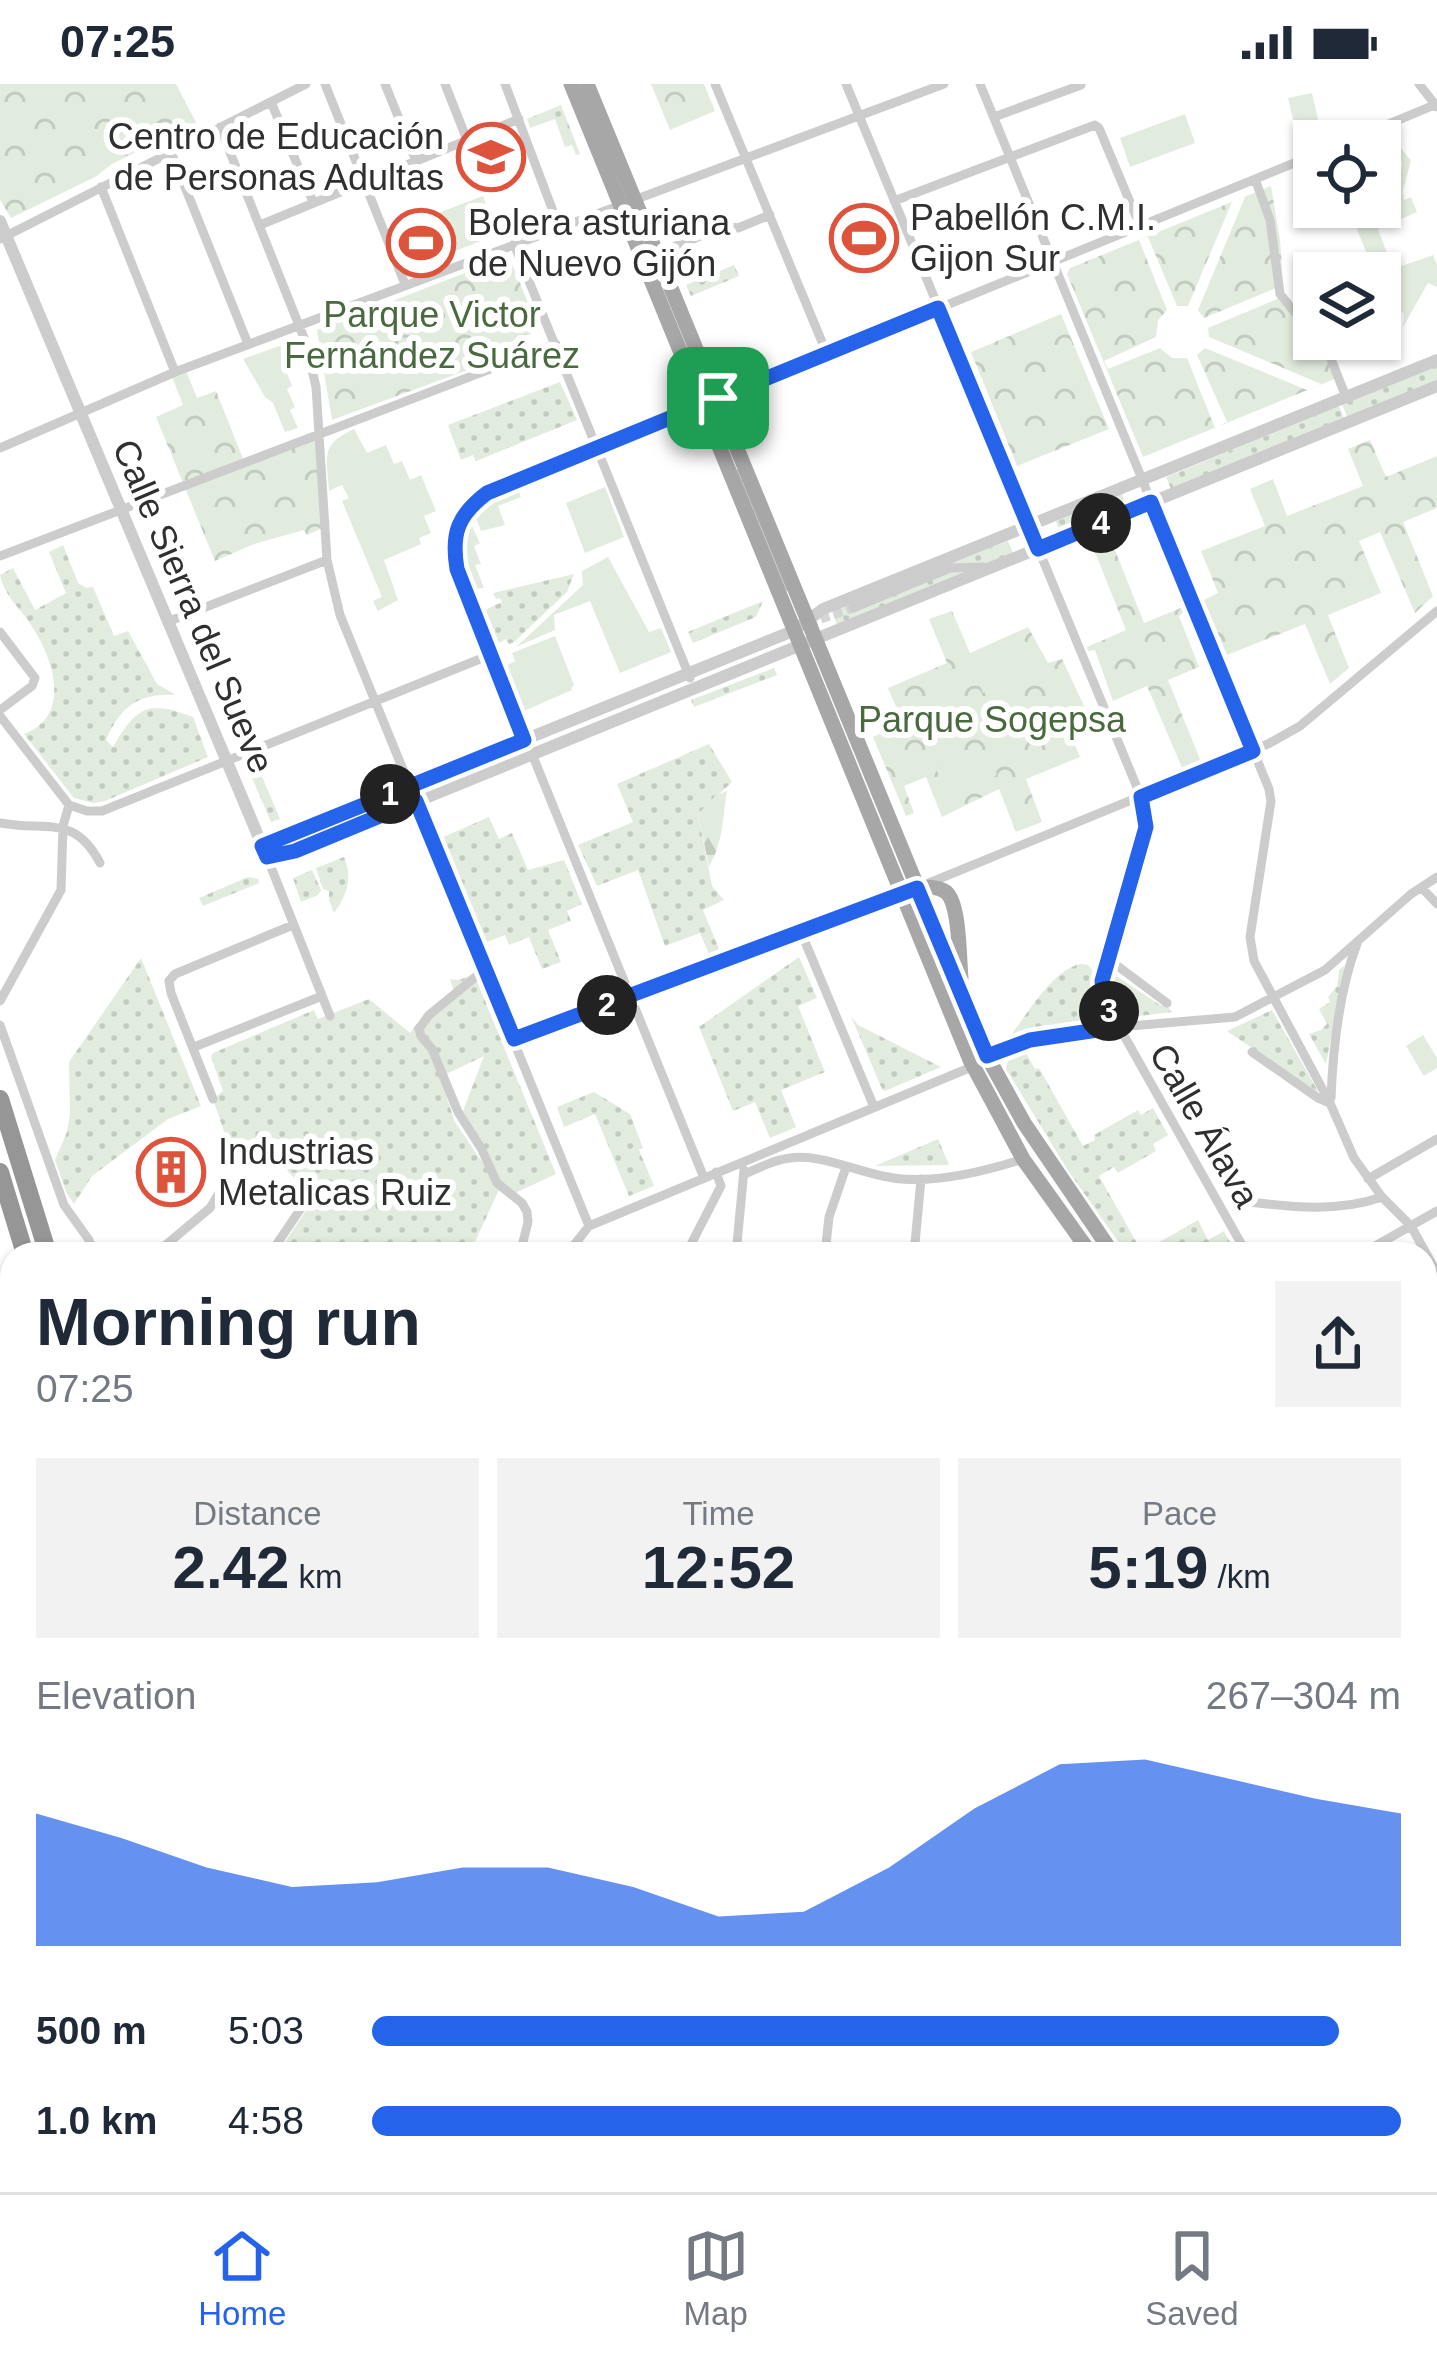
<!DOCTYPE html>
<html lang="en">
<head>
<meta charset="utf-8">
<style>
	:root { --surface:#fff; --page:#f2f2f3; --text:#1f2937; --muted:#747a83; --line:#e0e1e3; --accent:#2563eb }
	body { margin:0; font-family:Helvetica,sans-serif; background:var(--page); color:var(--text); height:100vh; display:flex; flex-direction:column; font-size:45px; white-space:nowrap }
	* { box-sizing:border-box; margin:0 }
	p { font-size:39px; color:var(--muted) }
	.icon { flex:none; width:66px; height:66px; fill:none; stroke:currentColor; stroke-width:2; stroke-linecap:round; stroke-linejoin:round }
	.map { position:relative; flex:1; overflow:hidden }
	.side { position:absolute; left:0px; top:1158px; width:1437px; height:951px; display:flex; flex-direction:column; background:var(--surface); border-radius:36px 36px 0 0; box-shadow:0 3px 9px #0004 }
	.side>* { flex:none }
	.controls { position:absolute; left:1293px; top:36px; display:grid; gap:24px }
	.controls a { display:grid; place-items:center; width:108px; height:108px; border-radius:0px; background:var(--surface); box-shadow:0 3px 9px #0004; font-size:60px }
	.pin { position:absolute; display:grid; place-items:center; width:102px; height:102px; color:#fff; margin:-51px; border-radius:24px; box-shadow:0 6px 18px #0006 }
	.km { position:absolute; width:60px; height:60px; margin:-30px; border-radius:50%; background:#222; color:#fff; font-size:33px; line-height:60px; text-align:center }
	.round { display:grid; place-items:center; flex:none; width:126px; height:126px; border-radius:0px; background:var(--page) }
	.overview { display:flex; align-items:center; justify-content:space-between; height:204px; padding:0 36px }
	h1 { font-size:66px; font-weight:700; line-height:90px }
	.stats { display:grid; grid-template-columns:repeat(3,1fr); gap:18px; height:204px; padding:12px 36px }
	.stats div { display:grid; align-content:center; border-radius:0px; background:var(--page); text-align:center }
	.stats b { font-size:60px; font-weight:700 }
	.stats small { font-size:33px; font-weight:400 }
	.stats p { font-size:33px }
	.chart { height:336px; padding:24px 36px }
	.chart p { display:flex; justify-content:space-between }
	.chart svg { width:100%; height:216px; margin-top:12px; fill:var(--accent); opacity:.7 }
	ul { padding:0 36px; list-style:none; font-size:39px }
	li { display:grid; grid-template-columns:192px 144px 1fr; align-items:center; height:90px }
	li i { height:30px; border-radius:15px; background:var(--accent) }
	.status { display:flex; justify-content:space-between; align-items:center; height:84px; padding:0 60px; background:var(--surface); direction:ltr }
	.status svg { height:33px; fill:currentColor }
	.tabs { display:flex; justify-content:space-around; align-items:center; height:168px; border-top:3px solid var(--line); background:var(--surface); font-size:33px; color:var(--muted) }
	.tabs a { display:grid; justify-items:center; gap:6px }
	.tabs .on { color:var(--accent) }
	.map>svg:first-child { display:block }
</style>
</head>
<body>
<div class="status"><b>07:25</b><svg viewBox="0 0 49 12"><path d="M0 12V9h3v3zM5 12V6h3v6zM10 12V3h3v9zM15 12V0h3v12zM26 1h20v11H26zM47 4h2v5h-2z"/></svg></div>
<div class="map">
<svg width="1437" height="2108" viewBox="0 0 1437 2108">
	<defs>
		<pattern id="grass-dots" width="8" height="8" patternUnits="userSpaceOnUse" patternTransform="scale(3)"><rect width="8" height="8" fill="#e2ecde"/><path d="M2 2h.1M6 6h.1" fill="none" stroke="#c2cbbf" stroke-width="1.8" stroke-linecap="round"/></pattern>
		<pattern id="forest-firs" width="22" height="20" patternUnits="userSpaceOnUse" patternTransform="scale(3)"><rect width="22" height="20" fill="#e2ecde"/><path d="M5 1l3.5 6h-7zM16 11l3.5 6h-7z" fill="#c2cbbf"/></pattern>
		<pattern id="park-crowns" width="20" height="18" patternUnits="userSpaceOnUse" patternTransform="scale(3)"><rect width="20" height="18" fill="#e2ecde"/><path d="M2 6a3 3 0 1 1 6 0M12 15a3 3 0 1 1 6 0" fill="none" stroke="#c2cbbf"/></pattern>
	</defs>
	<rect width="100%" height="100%" fill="#fff"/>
	<path fill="url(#grass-dots)" d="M561 21 580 70 576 71 572 61 565 63 555 35 530 44 527 35Z
		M734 181 739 192 691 212 686 201Z
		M1437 276V302L1349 338 1340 315Z
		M560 298 577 336 476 377 473 371 461 376 448 341Z
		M1339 322 1344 334 1171 405 1166 393Z
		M1122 410 1127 423 1060 450 1056 437Z
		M1008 457 1013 469 989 479 948 480Z
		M63 461 78 499 86 504 93 503 114 552 128 547 157 600 176 611C140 609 121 621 106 656L113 663C137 621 149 616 193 633L208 673 105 717 93 719 74 714 24 650C73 631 53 574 31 541 20 524 4 511 0 491L13 484 35 526 66 509 49 468Z
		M969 487 837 541 832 528 850 520 853 526 948 488Z
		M574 490 567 508 514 558 509 560 506 555 497 560 486 535 487 525 502 518 500 514 496 515 493 509Z
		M763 517 756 533 693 559 688 548Z
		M774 584 777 591 694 623 691 616Z
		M709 660 732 698 698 730 712 802 724 816 703 826 719 865 709 870 700 849 665 862 638 786 597 802 578 761 633 738 617 700Z
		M255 676 280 735 271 738 246 680Z
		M489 733 499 755 512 749 528 786 564 776 582 820 567 827 571 837 548 846 561 878 542 885 529 853 509 861 505 851 484 859 441 754Z
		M344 773C353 793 347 812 334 829L329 816V807L323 805 316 784Z
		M312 786 321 806 318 811 301 818 293 794Z
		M248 793 258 795 259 799 203 822 199 814Z
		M799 873 817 914 798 922 825 988 781 1006 796 1043 770 1054 755 1018 733 1027 699 943Z
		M141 874 201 1022 168 1035 92 1092 74 1120 66 1108 55 1076 67 1048 70 1030 69 978Z
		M1081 880 1088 881 1094 888 1093 913 1100 934 1034 943 1010 953C1026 931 1054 884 1081 880Z
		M1345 881 1326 980 1309 950 1321 946 1327 940 1319 925 1330 918 1328 913 1337 902 1339 886Z
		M1112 889 1160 921 1167 922 1172 928 1123 934 1109 904Z
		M474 890 556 1090 515 1109 498 1095 463 1027 484 972 440 993 455 1038 500 1104 472 1164 505 1170H443L437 1157C409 1169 392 1178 364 1160L355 1170H277L314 1115 282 1081H232L237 1073 230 1065 213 1015 223 1007 211 973 213 969 314 926 318 935 369 915 410 949 424 930 454 907 450 895 459 896Z
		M1272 926 1318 1007 1316 1008 1227 947Z
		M851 932 858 941 941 983 885 1007 882 1005Z
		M1026 969 1035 985 1039 984 1083 1062 1095 1056 1094 1051 1138 1026 1141 1031 1153 1024 1168 1051 1153 1060 1156 1067 1118 1089 1114 1083 1099 1092 1142 1168 1198 1136 1208 1156 1224 1147 1234 1165 1224 1170H1127L1067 1085 1006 985 1008 977Z
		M594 1008 630 1030 643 1064 639 1066 654 1102 629 1112 595 1030 564 1043 557 1023Z
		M938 1055 949 1081 875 1082Z
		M1425 1495 1431 1505 1437 1501V1608L1425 1595Z
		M38 2097H137L133 2108H72V2099L43 2103Z
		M321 2097H382L385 2108H318Z"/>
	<path fill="url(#forest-firs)" d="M727 707C722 737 724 755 709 783L698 730 715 712Z"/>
	<path fill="url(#park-crowns)" fill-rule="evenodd" d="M0 0H176L198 42 138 67 112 80 95 93 11 134 0 116Z
		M651 0H704L715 27 670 46Z
		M1271 102 1280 156 1284 212 1342 292 1143 373 1067 190 1070 184ZM1245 113 1198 226 1204 234 1281 202 1282 213 1208 244 1209 253 1321 300 1307 306 1205 264 1197 271 1227 338 1215 344 1187 274H1172L1160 264 1108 285 1104 277 1156 253 1158 236 1167 226 1139 156 1148 153 1177 222H1188L1232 118Z
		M509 172 539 246 479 271 481 281 332 336 317 246Z
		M1061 230 1109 345 1017 382 971 268Z
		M185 284 197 314 216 307 244 377 320 350 323 444 307 451 304 446 254 460 215 477 156 333 183 321 171 290Z
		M1370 356 1386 393 1437 372V424L1403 438 1433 512 1415 529 1380 448 1359 457 1381 509 1328 531 1349 584 1330 600 1305 540 1227 571 1204 516 1218 509 1201 467 1265 442 1250 405 1273 395 1287 432 1363 402 1348 365Z
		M1113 461 1144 539 1181 524 1183 529 1179 532 1199 583 1168 596 1201 678 1183 686 1147 602 1113 617 1095 566 1088 567 1087 563 1126 546 1095 468Z
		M952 527 970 569 1028 543 1048 579 1062 575 1087 628 1065 637 1080 673 1026 695 1042 738 1016 748 999 705 942 733 926 693 904 702 914 729 906 732 873 653 887 646 886 643 902 637 888 604 947 579 929 535Z"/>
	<path fill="#e2ecde" d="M1312 9 1322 53 1298 58 1288 14Z
		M1185 30 1195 59 1130 83 1120 54Z
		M1398 60 1411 77 1403 106 1404 116 1411 113 1417 128 1378 145 1393 185 1433 171 1437 181V203L1428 199 1403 243 1404 230 1384 210 1380 189H1375L1353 136 1354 123H1380V108L1390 109 1402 81Z
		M483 112 497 151 439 173 425 134Z
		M282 261 289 281 285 284 292 302 287 305 295 323 290 326 298 344 285 348 273 319 265 313 243 275Z
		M354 345 367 369 386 361 394 380 402 377 410 396 421 391 436 427 424 432 431 449 419 454 421 460 384 476 398 516 378 527 373 517 382 513 342 417 349 414 342 401 329 407C327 373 319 361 354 345Z
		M605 403 624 453 585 469 566 419Z
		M518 404 521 413 498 422 505 441 481 447 475 431C487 417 501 411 518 404Z
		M470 438 480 459 474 462 481 480 475 481 484 504 475 505C464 482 461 462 470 438Z
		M608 473 649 548 661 544 671 568 620 589 590 517 554 531 555 546 516 563 583 501 582 487Z
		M555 552 574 601 571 604 572 606 524 627 506 582 515 577 512 569Z
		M1014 567 1024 592 983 609 973 584Z
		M987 665 997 691 947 711 936 685Z
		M1423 951 1437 974V984L1424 992 1406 962Z"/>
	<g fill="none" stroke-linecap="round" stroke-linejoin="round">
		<path stroke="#cbd7eb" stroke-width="3" d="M1058 2097 1075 2108"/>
		<path stroke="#d5d5d5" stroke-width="9" stroke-dasharray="9 4.5" stroke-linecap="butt" d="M808 535 815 537 853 524"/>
		<path stroke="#ccc" stroke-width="9" d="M325 0 405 200
			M385 0 416 77
			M445 0 467 56
			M505 0 559 143
			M715 0 827 270
			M846 0 1141 713 1146 743 1103 889 1101 907 1104 916 1247 1170
			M980 0 1269 705 1271 717 1250 853 1254 877 1330 1019 1354 1074 1382 1113 1411 1142 1437 1189
			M1419 0 1437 23
			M271 18 313 118
			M994 33 1081 1
			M220 43 306 259 316 303 327 476 340 531 589 1142
			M1348 57 1437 20
			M171 68 248 260
			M1255 95 1270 136 1280 210 1314 252
			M101 103 175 288
			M894 117 1095 41 1099 44 1140 142
			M260 141 519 35
			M0 155 306 0
			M514 160 690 594
			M669 165 724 142 738 144 770 131
			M1316 255 1329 270 1346 313
			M0 364 175 288 944 0
			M738 390 785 503
			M0 472 556 260
			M853 524 950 484 983 483
			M167 538 327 476
			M0 548 35 594 32 602 0 626
			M0 632 69 721 87 727H102L490 571
			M0 739C45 748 74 729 100 779
			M267 773 330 932
			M929 799 1268 660 1300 642 1437 527
			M1422 804 1437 820
			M801 848 874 1023
			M1107 874 1167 919
			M484 886 429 931 419 945 421 952 432 965 458 1028 481 1064 497 1099 522 1119 527 1128 528 1138 520 1170
			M0 917 61 806 63 742 69 721
			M0 941 64 1121 89 1156 94 1170
			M514 955 902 810
			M194 963 322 912
			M1252 968 1318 1014 1330 1019
			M987 972 1030 956 1118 943 1235 933 1325 886 1411 810 1437 793
			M1331 1014C1333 963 1339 907 1357 860
			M213 1015 171 909 169 897 175 890 293 841
			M745 1090C760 1083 775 1076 790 1074 824 1069 867 1093 902 1095 941 1098 986 1087 1023 1075
			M704 1094 457 485C451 449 458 431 487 409L1314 71
			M1368 1095 1437 1055
			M1234 1116C1284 1122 1333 1130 1382 1113
			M155 1170 210 1124 225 1099
			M270 1170 310 1111
			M561 1170 574 1161 589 1142 974 982
			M686 1170 721 1102 716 1088
			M736 1170 744 1086
			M825 1170 829 1133 846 1083
			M914 1170 921 1095
			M1361 1170 1437 1127
			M12 1206 9 1213 12 1233
			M0 1280 12 1268
			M1425 1299 1437 1295
			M1425 1434 1437 1427
			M0 1464 12 1491
			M0 1590 12 1620
			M1425 1652 1437 1665
			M0 1696 12 1695
			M0 1972 12 1948
			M0 1983 12 1996
			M0 2077 12 2088
			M20 2097 28 2104 34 2101 36 2097
			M206 2097 208 2108
			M917 2097C957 2108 1004 2090 1045 2108"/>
		<path stroke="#ccc" stroke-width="12" d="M0 137 267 773 295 767 1437 302
			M262 762 793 547 823 525 1437 276"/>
		<path stroke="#a7a7a7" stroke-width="15" d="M571 0 970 976 1023 1075 1091 1170
			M587 0 987 972 1024 1039 1113 1170
			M917 804C927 803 937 802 946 808 960 820 959 874 961 894
			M1425 1607 1437 1620
			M1425 1631 1437 1642"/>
		<path stroke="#969696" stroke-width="18" d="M0 1015 48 1170
			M0 1088 25 1170
			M1425 1951 1437 1944
			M1425 1980 1437 1973
			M1425 2045 1437 2039
			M1425 2089 1437 2083
			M396 2097 400 2108
			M461 2097 466 2108
			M480 2097 485 2108
			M306 2108 310 2097
			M553 2108 575 2097
			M581 2108 606 2097
			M616 2108 641 2097
			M661 2108 700 2105 712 2108
			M1162 2108 1179 2097
			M1208 2108 1227 2097
			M1377 2108 1406 2097"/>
		<g stroke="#848484" stroke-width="8">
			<path id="rail" d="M0 1523 12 1560
				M179 2097 182 2108"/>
		</g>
		<use href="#rail" stroke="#fff" stroke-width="3" stroke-dasharray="9" stroke-linecap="butt"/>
	</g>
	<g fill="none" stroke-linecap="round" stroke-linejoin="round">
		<g stroke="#fff" stroke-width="24">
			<path id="route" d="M938 224 1038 465 1151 418 1253 667 1141 713 1146 743 1102 897 1104 916 1118 943 1030 956 987 972 917 804 514 955 416 717 295 767 267 773 262 762 524 656 457 485C451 449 458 431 487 409Z"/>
		</g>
		<use href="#route" stroke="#2563eb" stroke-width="15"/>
	</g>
	<defs>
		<g id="school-ring" transform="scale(3.45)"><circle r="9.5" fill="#fff" stroke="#dd533b" stroke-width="1.5"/><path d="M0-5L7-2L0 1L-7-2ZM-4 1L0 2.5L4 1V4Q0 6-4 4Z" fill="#dd533b"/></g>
		<g id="stadium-ring" transform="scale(3.45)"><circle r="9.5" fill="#fff" stroke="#dd533b" stroke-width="1.5"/><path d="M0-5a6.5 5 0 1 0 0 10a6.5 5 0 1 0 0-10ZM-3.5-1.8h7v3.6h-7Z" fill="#dd533b"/></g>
		<g id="building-ring" transform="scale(3.45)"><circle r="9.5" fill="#fff" stroke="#dd533b" stroke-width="1.5"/><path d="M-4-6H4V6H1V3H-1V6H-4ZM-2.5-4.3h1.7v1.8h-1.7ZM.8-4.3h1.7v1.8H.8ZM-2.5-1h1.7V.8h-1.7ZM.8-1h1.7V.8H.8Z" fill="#dd533b"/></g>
	</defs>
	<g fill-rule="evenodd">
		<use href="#school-ring" x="491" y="73"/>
		<use href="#stadium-ring" x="864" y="154"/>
		<use href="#stadium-ring" x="421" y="159"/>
		<use href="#building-ring" x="171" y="1088"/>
	</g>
	<g text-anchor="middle" stroke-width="12" stroke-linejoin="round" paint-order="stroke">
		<g font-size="36" fill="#2f2f2f" stroke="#fff" text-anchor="start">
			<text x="444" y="65" text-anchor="end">Centro de Educación<tspan x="444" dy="41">de Personas Adultas</tspan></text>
			<text x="910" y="146">Pabellón C.M.I.<tspan x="910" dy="41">Gijon Sur</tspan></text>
			<text x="468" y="151">Bolera asturiana<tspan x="468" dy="41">de Nuevo Gijón</tspan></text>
			<text x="218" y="1080">Industrias<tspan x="218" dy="41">Metalicas Ruiz</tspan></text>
		</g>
		<g font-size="36" fill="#49693f" stroke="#fff">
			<text x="432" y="243">Parque Victor<tspan x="432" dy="41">Fernández Suárez</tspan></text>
			<text x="992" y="648">Parque Sogepsa</text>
		</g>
		<g font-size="36" fill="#2f2f2f" stroke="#fff">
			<text transform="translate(194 522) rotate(67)" y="13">Calle Sierra del Sueve</text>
			<text transform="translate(1205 1041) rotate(60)" y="13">Calle Álava</text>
		</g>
	</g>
</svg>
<div class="controls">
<a><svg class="icon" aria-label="locate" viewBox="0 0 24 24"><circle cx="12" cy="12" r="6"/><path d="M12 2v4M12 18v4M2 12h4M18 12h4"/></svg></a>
<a><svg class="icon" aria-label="layers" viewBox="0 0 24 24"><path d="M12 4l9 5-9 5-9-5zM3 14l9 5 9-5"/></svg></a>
</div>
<div class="pin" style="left:718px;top:314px;background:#1e9e55"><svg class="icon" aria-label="arrive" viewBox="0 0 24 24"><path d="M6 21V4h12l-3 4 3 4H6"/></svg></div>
<b class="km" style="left:390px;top:710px">1</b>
<b class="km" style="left:607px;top:921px">2</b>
<b class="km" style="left:1109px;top:927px">3</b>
<b class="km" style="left:1101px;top:439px">4</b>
<section class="side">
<div class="overview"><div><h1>Morning run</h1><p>07:25</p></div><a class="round"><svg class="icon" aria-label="share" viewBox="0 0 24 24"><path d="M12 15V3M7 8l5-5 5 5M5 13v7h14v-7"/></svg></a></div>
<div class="stats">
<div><p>Distance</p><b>2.42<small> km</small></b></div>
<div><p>Time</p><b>12:52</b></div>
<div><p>Pace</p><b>5:19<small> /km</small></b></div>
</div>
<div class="chart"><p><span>Elevation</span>267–304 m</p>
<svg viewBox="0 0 160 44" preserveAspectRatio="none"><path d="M0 44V17L10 22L20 28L30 32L40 31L50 28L60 28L70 32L80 38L90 37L100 28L110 16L120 7L130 6L140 10L150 14L160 17V44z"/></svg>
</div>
<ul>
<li><b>500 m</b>5:03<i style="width:94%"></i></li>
<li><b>1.0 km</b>4:58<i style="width:100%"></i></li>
</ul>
</section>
</div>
<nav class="tabs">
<a class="on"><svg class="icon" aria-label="home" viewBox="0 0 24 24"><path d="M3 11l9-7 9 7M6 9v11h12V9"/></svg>Home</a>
<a><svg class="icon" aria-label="map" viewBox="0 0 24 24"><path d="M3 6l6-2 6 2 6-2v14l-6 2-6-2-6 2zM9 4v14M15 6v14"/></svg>Map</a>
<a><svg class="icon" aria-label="saved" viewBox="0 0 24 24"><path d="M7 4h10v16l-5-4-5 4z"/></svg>Saved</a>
</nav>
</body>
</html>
